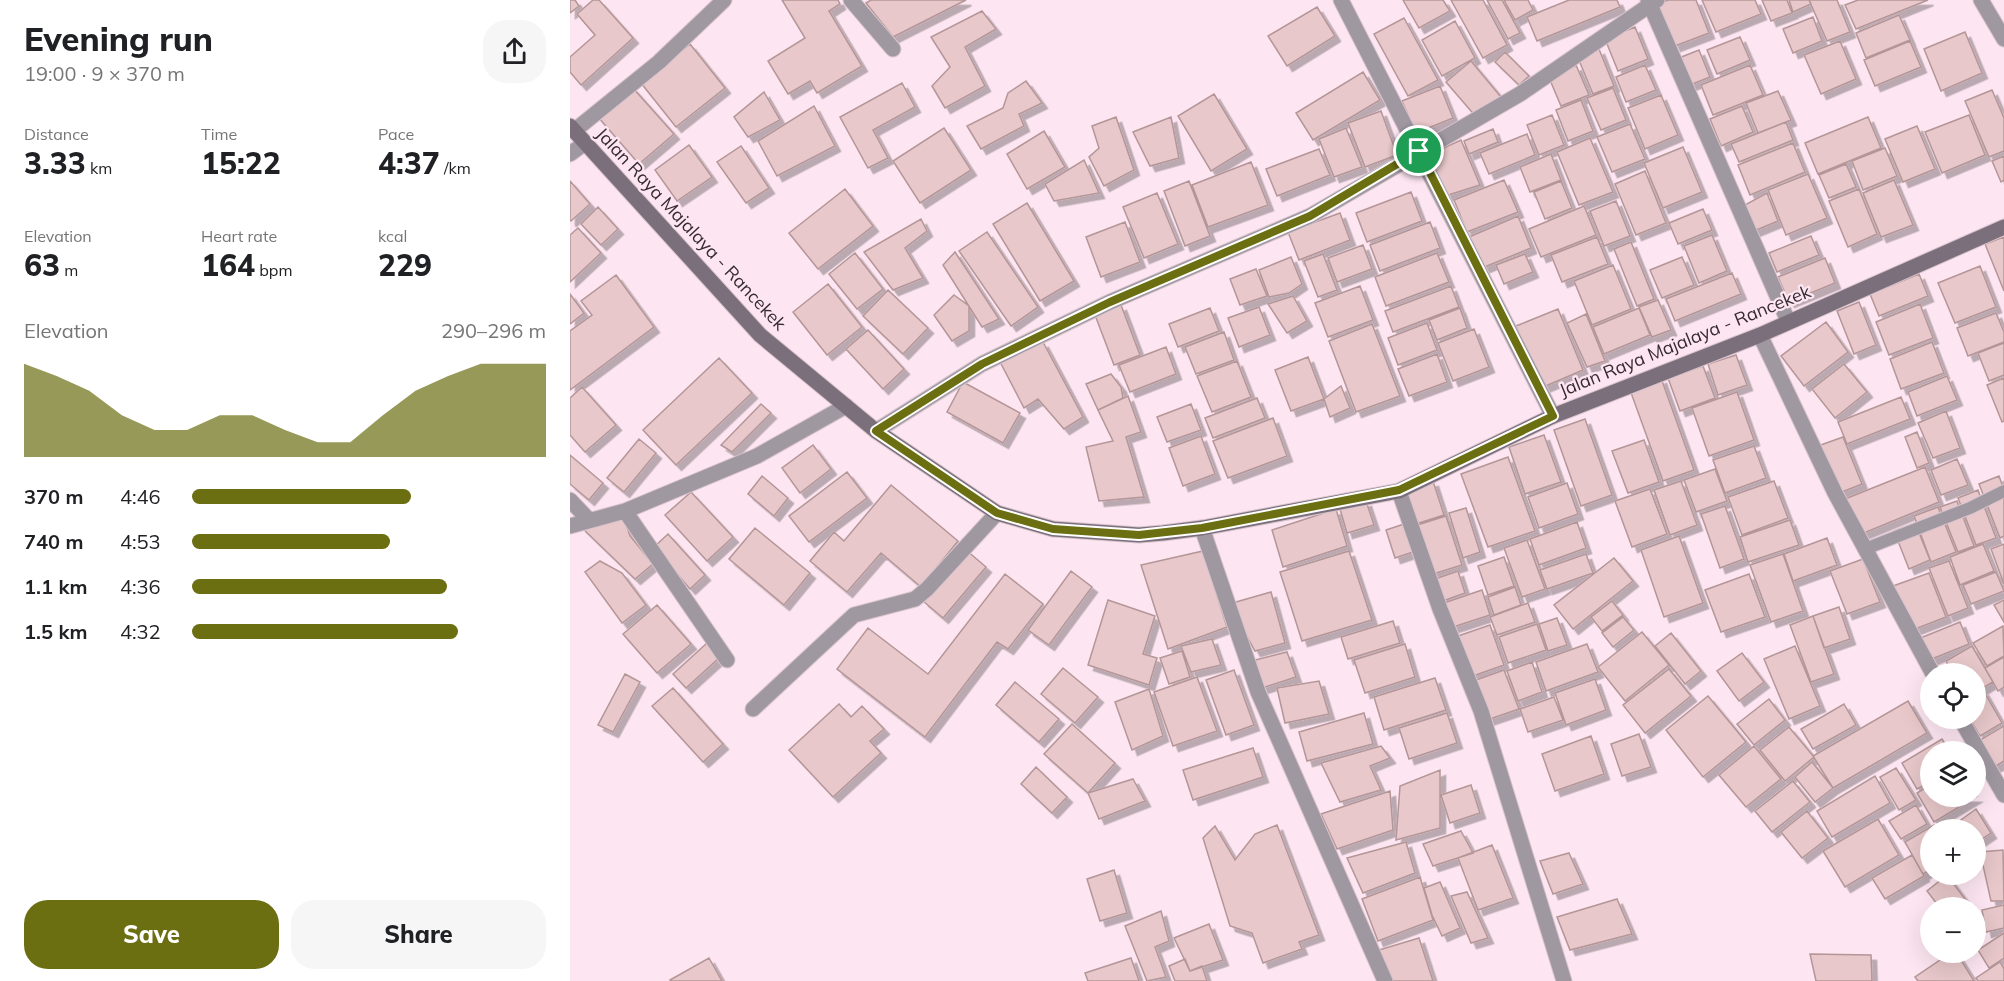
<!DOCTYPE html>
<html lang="en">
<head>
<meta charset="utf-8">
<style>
	:root { --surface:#fff; --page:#f6f6f6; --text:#202124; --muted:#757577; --accent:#6b6e11 }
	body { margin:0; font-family:Mulish,sans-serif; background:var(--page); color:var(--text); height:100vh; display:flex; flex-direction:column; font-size:22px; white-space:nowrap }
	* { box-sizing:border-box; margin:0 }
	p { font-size:20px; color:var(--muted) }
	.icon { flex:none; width:33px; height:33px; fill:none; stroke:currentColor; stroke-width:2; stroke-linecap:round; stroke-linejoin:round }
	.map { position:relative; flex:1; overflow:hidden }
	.drawer { display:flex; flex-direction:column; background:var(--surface); width:570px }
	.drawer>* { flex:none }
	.tools { position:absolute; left:1350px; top:663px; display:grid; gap:12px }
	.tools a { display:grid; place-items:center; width:66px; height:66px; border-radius:50%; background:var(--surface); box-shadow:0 6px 24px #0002; font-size:30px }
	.pin { position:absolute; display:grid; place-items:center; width:51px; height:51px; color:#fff; margin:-26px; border:3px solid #fff; border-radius:50%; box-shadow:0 2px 6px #0007 }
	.round { display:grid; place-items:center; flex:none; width:63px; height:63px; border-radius:24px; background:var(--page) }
	.headline { display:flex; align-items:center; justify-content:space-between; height:102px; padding:0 24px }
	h1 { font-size:33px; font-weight:800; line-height:45px }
	.figures { display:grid; grid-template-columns:repeat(3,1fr); gap:9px; height:102px; padding:6px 24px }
	.figures div { display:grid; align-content:center }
	.figures b { font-size:30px; font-weight:800 }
	.figures small { font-size:16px; font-weight:400 }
	.figures p { font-size:16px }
	.chart { height:168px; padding:12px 24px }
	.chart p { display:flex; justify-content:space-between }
	.chart svg { width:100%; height:108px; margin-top:6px; fill:var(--accent); opacity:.7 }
	.action { display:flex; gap:12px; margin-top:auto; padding:12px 24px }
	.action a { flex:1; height:69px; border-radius:24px; background:var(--accent); color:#fff; font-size:24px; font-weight:800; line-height:69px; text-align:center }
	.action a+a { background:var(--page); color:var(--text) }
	ul { padding:0 24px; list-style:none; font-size:20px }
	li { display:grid; grid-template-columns:96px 72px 1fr; align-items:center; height:45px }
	li i { height:15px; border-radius:8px; background:var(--accent) }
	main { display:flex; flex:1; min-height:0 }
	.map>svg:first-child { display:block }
</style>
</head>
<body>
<main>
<section class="drawer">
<div class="headline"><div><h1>Evening run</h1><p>19:00 · 9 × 370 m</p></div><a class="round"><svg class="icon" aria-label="share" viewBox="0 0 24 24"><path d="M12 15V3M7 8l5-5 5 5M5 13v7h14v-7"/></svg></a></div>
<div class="figures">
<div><p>Distance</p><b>3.33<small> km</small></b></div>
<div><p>Time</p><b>15:22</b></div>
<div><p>Pace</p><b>4:37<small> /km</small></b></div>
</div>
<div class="figures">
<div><p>Elevation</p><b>63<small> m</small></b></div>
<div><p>Heart rate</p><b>164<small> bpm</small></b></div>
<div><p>kcal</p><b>229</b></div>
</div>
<div class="chart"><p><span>Elevation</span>290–296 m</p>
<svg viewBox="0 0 160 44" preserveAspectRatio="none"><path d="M0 44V6L10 11L20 17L30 27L40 33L50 33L60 27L70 27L80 33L90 38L100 38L110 27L120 17L130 11L140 6L150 6L160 6V44z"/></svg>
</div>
<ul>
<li><b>370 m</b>4:46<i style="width:62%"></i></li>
<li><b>740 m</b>4:53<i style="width:56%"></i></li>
<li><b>1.1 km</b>4:36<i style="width:72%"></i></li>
<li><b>1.5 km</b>4:32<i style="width:75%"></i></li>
</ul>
<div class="action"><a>Save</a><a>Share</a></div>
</section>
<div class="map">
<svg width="1434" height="981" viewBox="0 0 1434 981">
	<defs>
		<filter id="shadow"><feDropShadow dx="5.5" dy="5.5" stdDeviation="0" flood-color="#0004"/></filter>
	</defs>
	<rect width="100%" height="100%" fill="#fde6f1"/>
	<path fill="#e8c8ca" stroke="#b49698" stroke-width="1.5" filter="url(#shadow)" d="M0 0H5L9 6 0 13Z
		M23 0H29L63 38 11 85 0 72V57L25 35 7 14Z
		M212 0H268L270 4 259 11 292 66 247 93 240 81 218 94 198 61 235 38Z
		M301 0H396L323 37 296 3Z
		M833 0H873L880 11 849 28Z
		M881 0H913L937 45 913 58Z
		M917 0H932L950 33 938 39Z
		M934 0H958L963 10 945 20Z
		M999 0H1047L1050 7 967 41 957 17Z
		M1098 0H1126L1139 33 1105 46 1088 4Z
		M1132 0H1185L1191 14 1146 32Z
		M1192 0H1217L1222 13 1201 21Z
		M1219 0H1239L1241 4 1223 12Z
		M1239 0H1267L1280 32 1257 41Z
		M1288 0H1358L1286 29 1275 5Z
		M747 7 765 36 717 66 698 36Z
		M412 11 426 29 395 47 415 86 375 108 362 86 380 67 361 37Z
		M1329 15 1340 40 1296 58 1286 33Z
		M1243 17 1252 41 1223 53 1213 29Z
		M834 18 868 80 838 96 804 34Z
		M885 21 905 58 872 76 852 40Z
		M1065 27 1078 59 1048 71 1035 39Z
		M1395 32 1412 73 1371 91 1354 49Z
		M1170 37 1180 60 1147 74 1137 50Z
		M1270 41 1286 79 1251 94 1234 55Z
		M1340 41 1351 67 1305 86 1294 60Z
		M120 44 155 88 106 127 71 83Z
		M1029 49 1044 86 1023 94 1008 58Z
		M1129 50 1140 77 1120 85 1109 58Z
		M935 52 959 76 949 85 925 62Z
		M901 61 931 97 907 118 876 82Z
		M1006 65 1019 95 991 106 980 80Z
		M1075 65 1086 90 1056 102 1046 77Z
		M1180 65 1193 95 1143 115 1131 85Z
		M793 72 810 100 743 140 726 113Z
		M456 81 472 103 449 114 454 126 411 149 397 126 433 108 438 93Z
		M332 83 345 107 303 130 318 158 298 168 270 117Z
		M870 86 883 118 846 133 832 101Z
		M62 87 104 134 69 164 28 117Z
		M1043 88 1056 120 1031 130 1017 98Z
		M1422 90 1434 118V151L1419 157 1395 101Z
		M1208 91 1221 120 1188 133 1176 103Z
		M194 92 210 120 178 137 164 117Z
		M644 94 677 149 641 171 608 116Z
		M1091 95 1108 135 1075 149 1058 108Z
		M1011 100 1023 131 998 141 986 110Z
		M244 106 265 146 207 176 188 141Z
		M1172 106 1183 132 1151 146 1140 119Z
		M811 111 827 155 795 167 778 123Z
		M982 115 994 145 969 155 957 125Z
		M1399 115 1415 155 1372 173 1355 132Z
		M546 117 564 170 534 186 519 157 529 148 522 126Z
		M601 117 609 158 580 166 563 132Z
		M1298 117 1311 148 1248 174 1235 143Z
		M1216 122 1223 140 1169 162 1161 144Z
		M1060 124 1075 159 1042 172 1027 137Z
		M1347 126 1365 169 1333 182 1315 139Z
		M374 128 401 170 350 203 323 161Z
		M776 128 792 167 764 177 749 139Z
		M923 129 928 142 899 154 894 141Z
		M474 131 495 167 457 189 437 154Z
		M957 134 965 155 919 174 910 153Z
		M1020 138 1043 192 1009 205 987 152Z
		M891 140 910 185 875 196 856 156Z
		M1223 143 1235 172 1180 195 1168 165Z
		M119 145 142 177 107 201 85 170Z
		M171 146 199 188 176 203 147 162Z
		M1113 147 1132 192 1093 208 1074 163Z
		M1315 148 1327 176 1293 190 1282 161Z
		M749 149 760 175 707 196 696 169Z
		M981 154 991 180 960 192 950 167Z
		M1434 156V180L1431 182 1422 161Z
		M514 160 529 193 484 201 475 184Z
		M681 162 698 205 638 227 622 185Z
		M1276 164 1286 187 1259 198 1249 175Z
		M1075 171 1096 223 1066 235 1045 184Z
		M1238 174 1257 218 1216 235 1198 190Z
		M934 180 948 212 897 232 884 200Z
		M1324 180 1343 225 1311 237 1293 193Z
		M0 181 20 204 1 221 0 220Z
		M619 181 640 236 615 246 594 191Z
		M991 181 1002 208 975 219 964 192Z
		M275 189 303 226 248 269 219 233Z
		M1289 189 1307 234 1278 247 1259 201Z
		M841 192 852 221 797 242 786 213Z
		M587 193 608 244 574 258 553 207Z
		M1197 193 1208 221 1184 231 1173 206Z
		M1046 201 1060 236 1034 246 1020 211Z
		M457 203 504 281 470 301 423 224Z
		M1014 206 1026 235 971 257 959 229Z
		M28 207 48 229 31 245 11 224Z
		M1133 209 1142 230 1108 244 1099 223Z
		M770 213 780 240 729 260 718 232Z
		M948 216 961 248 912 268 899 237Z
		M351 219 357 231 335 248 353 278 323 290 294 252Z
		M555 222 570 262 531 277 516 237Z
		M860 222 870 248 810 271 800 245Z
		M8 228 31 253 0 282V235Z
		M417 232 468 307 441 326 389 251Z
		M1142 235 1157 271 1129 283 1114 246Z
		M1241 236 1249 255 1207 272 1199 253Z
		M1027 237 1038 264 992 282 981 255Z
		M1434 237V291L1415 244Z
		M1061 242 1084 299 1067 306 1044 249Z
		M793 245 802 269 767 282 758 258Z
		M385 252 429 319 412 327 373 265Z
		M285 253 313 289 287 309 259 274Z
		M867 253 879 282 816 306 805 277Z
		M753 254 767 290 748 297 734 261Z
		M955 254 963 272 934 284 926 265Z
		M721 257 732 284 719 293 699 297 689 270Z
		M1112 257 1124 285 1092 298 1080 270Z
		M1255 258 1265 283 1219 302 1208 277Z
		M1043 265 1061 309 1022 325 1004 281Z
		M1410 266 1426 307 1385 323 1368 283Z
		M686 269 697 296 670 305 660 279Z
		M1162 273 1171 294 1105 321 1096 299Z
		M1349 274 1358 296 1309 316 1300 294Z
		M46 275 84 327 0 390V331L22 315 11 301Z
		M258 284 292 327 257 355 223 312Z
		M790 286 803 320 758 337 745 303Z
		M881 286 889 307 823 332 815 311Z
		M318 290 358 328 333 354 293 316Z
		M0 294 14 313 0 324Z
		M384 295 399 306V331L382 341 364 315Z
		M723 296 737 321 717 333 698 304Z
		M1088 300 1101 330 1082 337 1069 307Z
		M1289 302 1306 345 1284 354 1267 311Z
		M1350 304 1363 338 1319 355 1306 322Z
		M551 305 570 355 544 365 525 315Z
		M689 307 700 335 669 347 658 318Z
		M640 308 649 331 608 347 599 324Z
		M890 308 897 328 867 340 859 320Z
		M1069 308 1080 335 1034 354 1023 327Z
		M988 309 1013 370 971 388 946 326Z
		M1426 313 1434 332V342L1398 356 1387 328Z
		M1016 314 1035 361 1017 367 997 323Z
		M1256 322 1278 352 1234 386 1211 356Z
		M857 323 867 350 828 365 818 338Z
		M802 324 830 396 786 412 759 341Z
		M904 329 919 367 883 381 868 343Z
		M298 330 334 369 313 389 276 349Z
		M654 332 664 360 626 374 615 347Z
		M473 342 513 417 494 429 468 399 454 408 428 358Z
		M1362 342 1374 373 1331 389 1320 359Z
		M1434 343V375L1419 381 1408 353Z
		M596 347 606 374 560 392 549 365Z
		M867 354 877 382 839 396 828 369Z
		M1166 355 1177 385 1148 395 1138 364Z
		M738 357 754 399 721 411 705 370Z
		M149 358 182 393 106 465 73 430Z
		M667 361 681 397 642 412 627 376Z
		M1274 364 1297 392 1265 418 1242 389Z
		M1133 366 1145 398 1110 411 1098 378Z
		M541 374 551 387 553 398 528 410 516 384Z
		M1377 376 1387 400 1347 416 1338 392Z
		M1091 378 1124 470 1093 481 1060 390Z
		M1434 378V421L1432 422 1417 385Z
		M393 382 450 413 433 443 377 412Z
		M771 386 780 408 760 417 754 399Z
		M12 387 46 425 15 452 0 435V398Z
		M1167 392 1184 440 1139 456 1122 408Z
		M558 396 571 432 556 437 574 497 529 501 516 447 543 441 528 410Z
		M1331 397 1340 419 1277 444 1268 422Z
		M687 398 695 418 643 438 635 418Z
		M191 404 201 413 162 452 151 445Z
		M621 404 631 430 597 442 587 417Z
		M1376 411 1390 448 1363 458 1348 423Z
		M703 418 717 456 658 478 643 441Z
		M1015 419 1042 495 1011 506 984 430Z
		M1347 432 1359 463 1347 468 1335 437Z
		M974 435 991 482 955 494 939 447Z
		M631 436 645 474 613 486 599 448Z
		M1273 437 1292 484 1267 494 1248 446Z
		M69 439 86 453 54 492 37 478Z
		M1074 440 1089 482 1058 493 1042 451Z
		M243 445 261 469 230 493 212 468Z
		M1184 446 1196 478 1155 493 1143 460Z
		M0 455 33 483 19 500 0 484Z
		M938 457 965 531 918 547 891 474Z
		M1387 459 1398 485 1371 495 1361 470Z
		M1355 467 1369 502 1289 535 1275 499Z
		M1145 469 1157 501 1126 512 1114 480Z
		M277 472 297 498 239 542 219 516Z
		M192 476 218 498 204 516 178 494Z
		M1429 476 1434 490V536L1430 538 1409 484Z
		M863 481 874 515 846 524 836 489Z
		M1111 481 1127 525 1100 535 1084 490Z
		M1204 481 1218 518 1172 535 1158 497Z
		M997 483 1008 514 969 528 958 497Z
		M321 485 388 541 351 587 311 553 277 592 240 561 264 532 274 541Z
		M1080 489 1097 534 1062 547 1045 501Z
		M1408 490 1426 538 1406 545 1388 498Z
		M121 492 163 537 137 561 95 515Z
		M796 501 804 525 777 533 770 509Z
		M1387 501 1404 546 1388 552 1370 507Z
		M1155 506 1174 559 1150 568 1131 514Z
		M1368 507 1386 552 1361 562 1344 516Z
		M896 508 910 552 893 558 879 513Z
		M766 509 777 546 713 567 702 530Z
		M53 516 60 536 83 564 65 579 11 527Z
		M876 516 892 565 860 575 844 526Z
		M1220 520 1229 545 1178 562 1170 537Z
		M1007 522 1016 548 969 565 960 539Z
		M1345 523 1360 560 1339 569 1324 531Z
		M834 524 843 552 825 558 816 530Z
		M185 528 240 573 214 605 159 559Z
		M98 534 135 575 120 589 84 547Z
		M1109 536 1133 603 1094 617 1071 550Z
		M1257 538 1267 565 1223 581 1214 554Z
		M957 540 975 589 952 597 934 548Z
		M1413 544 1424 571 1390 585 1380 557Z
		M1434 544V584L1421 549Z
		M396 550 416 567 373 618 353 601Z
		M633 551 657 627 598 649 571 565Z
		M779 551 802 620 732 641 710 572Z
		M1016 554 1023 573 977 589 970 570Z
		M1213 554 1233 611 1201 622 1180 565Z
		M934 557 944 586 918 595 908 566Z
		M1044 558 1063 581 1003 629 984 605Z
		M1293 559 1310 602 1277 614 1260 571Z
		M30 561 52 573 76 605 52 623 15 572Z
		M1379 561 1398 608 1378 616 1359 568Z
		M501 571 522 587 479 645 458 630Z
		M888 571 895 593 873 601 865 579Z
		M1426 572 1434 591 1401 604 1393 585Z
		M1359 573 1376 617 1340 631 1323 586Z
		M435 574 473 604 438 649 427 642 355 737 267 669 298 628 358 674Z
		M1179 574 1195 617 1151 632 1135 590Z
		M945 587 951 605 924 615 918 597Z
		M912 590 920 615 880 628 871 604Z
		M701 592 715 643 685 651 659 604Z
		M538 600 585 616 573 654 587 658 579 685 518 665Z
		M1434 600V622L1424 605Z
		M1042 601 1053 615 1032 631 1021 617Z
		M958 603 965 622 927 635 920 617Z
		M87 605 121 644 87 673 53 634Z
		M1269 607 1280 639 1254 648 1243 616Z
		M1243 616 1264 674 1241 682 1220 625Z
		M1053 617 1064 630 1043 647 1032 633Z
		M987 618 997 645 978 651 969 624Z
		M823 621 830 643 778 659 771 637Z
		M1390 622 1399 644 1357 661 1348 639Z
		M967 624 976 650 938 663 929 637Z
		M920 625 934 665 903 676 888 636Z
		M1433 626 1434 656 1417 666 1403 643Z
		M1072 632 1099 665 1055 701 1028 667Z
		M1101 633 1131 671 1115 684 1085 646Z
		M642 639 651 665 621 672 611 646Z
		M137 643 150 657 116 688 103 674Z
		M835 644 845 677 795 693 784 660Z
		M1017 644 1028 672 976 691 966 662Z
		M1225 646 1250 706 1219 719 1194 659Z
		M1402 646 1423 682 1406 692V674H1383L1376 661Z
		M612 651 620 677 599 684 590 658Z
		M717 652 726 677 692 688 685 660Z
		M1172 653 1194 682 1169 701 1147 671Z
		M1434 657V687L1428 691 1415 668Z
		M962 662 972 692 948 701 937 671Z
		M493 668 528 697 505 723 471 694Z
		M1099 669 1121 696 1075 733 1053 705Z
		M664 670 684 725 656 735 636 680Z
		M934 670 949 709 917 720 903 681Z
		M55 674 70 682 43 732 28 725Z
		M627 677 647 731 603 746 584 692Z
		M865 678 876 710 814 730 804 697Z
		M1025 679 1036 710 996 725 985 693Z
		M749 681 759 714 715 723 707 688Z
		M445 682 489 719 469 742 426 705Z
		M103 688 153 744 133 762 82 706Z
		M579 689 593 736 562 750 545 702Z
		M1413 690 1432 723 1410 736 1399 718H1406V695Z
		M1138 696 1176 742 1133 777 1096 730Z
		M984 697 993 720 958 732 950 709Z
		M1199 699 1215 720 1184 745 1167 724Z
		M1338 701 1357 733 1263 788 1243 756Z
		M269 704 281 717 292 706 314 729 300 741 311 753 263 797 219 750Z
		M1274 704 1286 725 1243 749 1231 729Z
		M794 713 803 744 737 761 729 732Z
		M877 713 887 743 839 759 829 728Z
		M502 724 545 763 518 793 474 754Z
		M1434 726V761L1421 769 1405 743Z
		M1219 727 1244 757 1215 781 1190 750Z
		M1069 734 1081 767 1052 776 1041 744Z
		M1021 736 1034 774 985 791 972 754Z
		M1372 739 1380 752H1360V782L1347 789 1332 763Z
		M811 746 820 758 800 766 811 790 770 802 751 763Z
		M1184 746 1211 779 1176 807 1149 775Z
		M683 748 693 777 623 800 613 770Z
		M1242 762 1263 788 1245 802 1225 777Z
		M466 767 497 797 482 813 451 784Z
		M1326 768 1346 800 1329 810 1310 777Z
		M870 770V828L826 840 830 786Z
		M1305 776 1320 803 1262 837 1247 811Z
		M563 779 575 801 529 819 518 793Z
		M1223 781 1240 802 1202 832 1185 811Z
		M901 785 910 813 880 823 871 795Z
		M1360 785V796L1406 797 1364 822 1347 793Z
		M820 791 823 830 767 849 751 814Z
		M1346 805 1357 824 1331 839 1319 821Z
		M1406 809 1421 833 1406 843V830H1377Z
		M1237 811 1258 838 1232 858 1211 832Z
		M1308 819 1329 855 1275 887 1253 851Z
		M707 825 749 935 729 942 732 949 693 963 682 933 660 926 633 838 645 826 665 860 685 834Z
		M1364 825 1367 830H1360V870L1353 874 1335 842Z
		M891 831 903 853 863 866 853 844Z
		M836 842 845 873 793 893 777 858Z
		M922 845 943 898 908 910 888 858Z
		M1433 850 1434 901H1421L1410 852Z
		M999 853 1013 884 983 894 970 861Z
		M1342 855 1354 876 1315 899 1302 878Z
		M544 870 557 913 530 921 517 879Z
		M1377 875 1398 903 1392 908H1370L1357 891Z
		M850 877 863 920 808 941 792 899Z
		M870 882 890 928 872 936 862 915 854 888Z
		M897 892 918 938 901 943 881 896Z
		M1047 899 1062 934 1000 950 987 917Z
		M1434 905V928L1416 932 1412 910Z
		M591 911 599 941 585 947 596 977 577 981 555 926Z
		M639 924 653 960 620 971 604 938Z
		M1434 933V958L1419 968 1408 950Z
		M849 938 863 981H823L809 950Z
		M1382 952H1386L1404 981H1348L1345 977Z
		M1240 954 1301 955 1302 981H1246Z
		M139 958 152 981H101L100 980Z
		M561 958 569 981H518L515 973Z
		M615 959 620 971 632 966 637 981H605L599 966Z
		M1430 962 1434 969V981H1408L1406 978Z"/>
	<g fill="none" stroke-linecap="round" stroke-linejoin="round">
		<g stroke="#d9c4ce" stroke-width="14">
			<path id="lane" d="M1295 549 1400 508 1434 491"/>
		</g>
		<g stroke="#d9c4ce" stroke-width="17">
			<path id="street" d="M281 0 323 49
				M771 0 983 416
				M1078 0 1218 321
				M1411 0 1434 39
				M4 131 89 62 154 0
				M0 154 15 143
				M1190 335 1265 493 1363 674
				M306 431 412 364 540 302 740 216 950 94 1087 0
				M829 491 870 609 911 711 994 981
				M0 500 18 519
				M55 511 157 660
				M0 526 55 511 187 456 276 406
				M632 528 688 692 815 981
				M183 709 284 615 345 599 357 589 427 513
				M1390 718 1434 795"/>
		</g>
		<g stroke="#d9c4ce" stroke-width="17">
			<path id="secondary" d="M0 126 190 335 306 431 427 513 483 529 569 535 593 533 632 528 829 491 983 416 1190 335 1434 227"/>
		</g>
		<use href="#lane" stroke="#a098a1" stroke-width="12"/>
		<use href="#street" stroke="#a098a1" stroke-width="15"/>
		<use href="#secondary" stroke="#7b6f7c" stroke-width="15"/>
	</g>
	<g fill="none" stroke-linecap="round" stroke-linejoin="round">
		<g stroke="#fff" stroke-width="12">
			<path id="route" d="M849 151 983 416 829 490 632 528 569 535 483 529 427 513 306 431 412 364 540 302 740 216Z"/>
		</g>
		<use href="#route" stroke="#6b6e11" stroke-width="8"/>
	</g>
	<g text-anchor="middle" stroke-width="4.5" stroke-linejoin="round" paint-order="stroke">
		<g font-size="18" fill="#362b30" stroke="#fde6f1">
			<text transform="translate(121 229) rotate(47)" y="6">Jalan Raya Majalaya - Rancekek</text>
			<text transform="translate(1115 341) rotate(-22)" y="6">Jalan Raya Majalaya - Rancekek</text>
		</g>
	</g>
</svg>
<div class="tools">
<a><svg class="icon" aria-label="locate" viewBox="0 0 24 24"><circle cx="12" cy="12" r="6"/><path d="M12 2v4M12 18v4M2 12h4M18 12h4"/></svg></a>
<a><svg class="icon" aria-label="layers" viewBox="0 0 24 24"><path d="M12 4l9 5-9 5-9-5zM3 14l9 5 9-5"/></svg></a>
<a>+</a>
<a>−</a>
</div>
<div class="pin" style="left:849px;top:151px;background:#1e9e55"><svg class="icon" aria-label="arrive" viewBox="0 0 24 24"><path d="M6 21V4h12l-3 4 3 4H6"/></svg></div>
</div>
</main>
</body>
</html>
